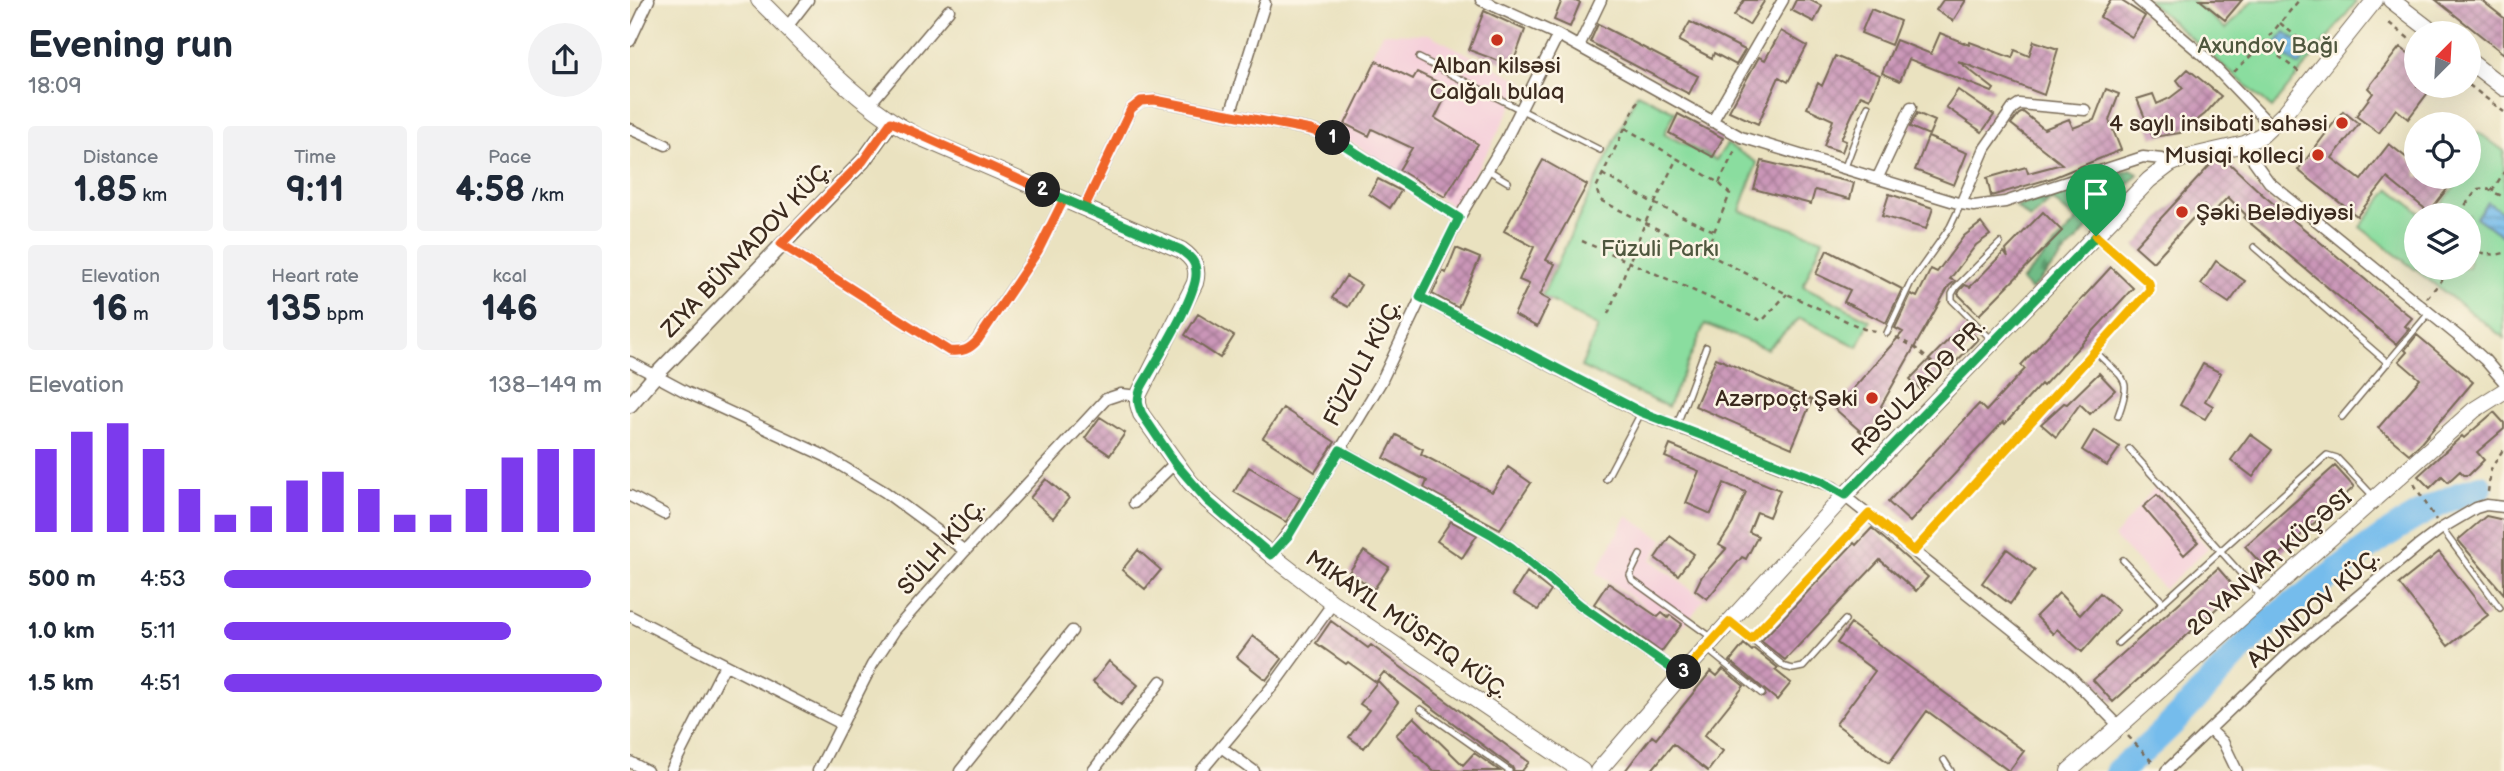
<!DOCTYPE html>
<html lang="en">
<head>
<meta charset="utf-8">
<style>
	:root { --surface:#fff; --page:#f2f2f3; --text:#1f2937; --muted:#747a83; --accent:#7c3aed }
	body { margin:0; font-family:"Balsamiq Sans",sans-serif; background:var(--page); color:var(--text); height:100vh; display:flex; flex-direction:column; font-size:26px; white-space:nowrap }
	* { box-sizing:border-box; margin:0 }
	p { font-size:23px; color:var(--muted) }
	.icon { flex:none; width:38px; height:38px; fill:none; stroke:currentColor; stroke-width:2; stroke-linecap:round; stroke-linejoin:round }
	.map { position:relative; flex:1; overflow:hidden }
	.details { display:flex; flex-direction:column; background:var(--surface); width:630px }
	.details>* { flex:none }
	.needle { width:46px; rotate:24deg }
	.controls { position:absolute; left:1774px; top:21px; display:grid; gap:14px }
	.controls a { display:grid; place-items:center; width:77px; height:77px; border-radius:50%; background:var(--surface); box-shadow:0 7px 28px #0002; font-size:35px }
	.pin { position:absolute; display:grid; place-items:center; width:60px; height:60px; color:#fff; margin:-72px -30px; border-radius:50% 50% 50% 0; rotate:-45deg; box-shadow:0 0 7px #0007 }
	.pin .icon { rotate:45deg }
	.km { position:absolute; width:35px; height:35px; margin:-18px; border-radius:50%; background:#222; color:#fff; font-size:19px; line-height:35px; text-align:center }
	.round { display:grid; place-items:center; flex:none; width:74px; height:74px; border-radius:37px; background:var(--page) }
	.overview { display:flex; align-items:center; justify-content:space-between; height:119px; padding:0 28px }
	h1 { font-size:38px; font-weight:700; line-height:52px }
	.stats { display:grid; grid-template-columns:repeat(3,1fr); gap:10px; height:119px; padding:7px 28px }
	.stats div { display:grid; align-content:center; border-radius:7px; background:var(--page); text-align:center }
	.stats b { font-size:35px; font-weight:700 }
	.stats small { font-size:19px; font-weight:400 }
	.stats p { font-size:19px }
	.chart { height:196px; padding:14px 28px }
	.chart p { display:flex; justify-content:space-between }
	.chart svg { width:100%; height:126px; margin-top:7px; stroke:var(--accent); stroke-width:6 }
	ul { padding:0 28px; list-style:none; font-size:23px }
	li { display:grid; grid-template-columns:112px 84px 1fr; align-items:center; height:52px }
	li i { height:18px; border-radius:9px; background:var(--accent) }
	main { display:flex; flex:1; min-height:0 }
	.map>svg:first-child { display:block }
</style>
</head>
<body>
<main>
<section class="details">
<div class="overview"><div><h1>Evening run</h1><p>18:09</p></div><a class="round"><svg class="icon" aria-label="share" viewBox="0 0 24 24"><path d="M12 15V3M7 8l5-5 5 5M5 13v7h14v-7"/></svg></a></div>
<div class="stats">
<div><p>Distance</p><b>1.85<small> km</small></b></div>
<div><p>Time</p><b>9:11</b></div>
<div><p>Pace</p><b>4:58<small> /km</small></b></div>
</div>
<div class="stats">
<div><p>Elevation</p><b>16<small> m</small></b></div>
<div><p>Heart rate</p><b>135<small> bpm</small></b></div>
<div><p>kcal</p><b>146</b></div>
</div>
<div class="chart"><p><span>Elevation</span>138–149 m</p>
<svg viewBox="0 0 160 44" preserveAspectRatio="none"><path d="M5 44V15M15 44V9M25 44V6M35 44V15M45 44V29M55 44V38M65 44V35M75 44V26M85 44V23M95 44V29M105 44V38M115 44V38M125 44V29M135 44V18M145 44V15M155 44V15"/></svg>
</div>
<ul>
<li><b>500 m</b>4:53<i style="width:97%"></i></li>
<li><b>1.0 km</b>5:11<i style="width:76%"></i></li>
<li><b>1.5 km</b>4:51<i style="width:100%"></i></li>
</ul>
</section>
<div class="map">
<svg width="1874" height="771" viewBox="0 0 1874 771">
	<defs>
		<pattern id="forest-firs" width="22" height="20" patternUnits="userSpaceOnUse" patternTransform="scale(1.75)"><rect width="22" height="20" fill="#6fbc86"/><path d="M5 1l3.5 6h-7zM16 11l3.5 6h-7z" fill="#5c996d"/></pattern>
		<pattern id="water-rules" width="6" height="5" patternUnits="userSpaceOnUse" patternTransform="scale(1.75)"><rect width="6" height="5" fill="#74bcec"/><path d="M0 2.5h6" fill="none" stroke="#6099bf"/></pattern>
		<pattern id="building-cross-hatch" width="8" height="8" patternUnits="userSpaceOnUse" patternTransform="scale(1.75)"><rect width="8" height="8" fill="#ca96b8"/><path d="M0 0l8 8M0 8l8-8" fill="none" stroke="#a57b95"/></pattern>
	</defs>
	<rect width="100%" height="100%" fill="#fcf5e5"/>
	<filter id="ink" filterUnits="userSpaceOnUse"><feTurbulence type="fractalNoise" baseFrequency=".0143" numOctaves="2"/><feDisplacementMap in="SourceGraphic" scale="14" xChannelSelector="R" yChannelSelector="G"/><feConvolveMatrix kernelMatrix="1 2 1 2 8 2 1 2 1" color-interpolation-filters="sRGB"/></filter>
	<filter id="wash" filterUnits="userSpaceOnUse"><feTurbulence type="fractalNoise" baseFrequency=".00686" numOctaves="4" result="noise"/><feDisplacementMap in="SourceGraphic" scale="28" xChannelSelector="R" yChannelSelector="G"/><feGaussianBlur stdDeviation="1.57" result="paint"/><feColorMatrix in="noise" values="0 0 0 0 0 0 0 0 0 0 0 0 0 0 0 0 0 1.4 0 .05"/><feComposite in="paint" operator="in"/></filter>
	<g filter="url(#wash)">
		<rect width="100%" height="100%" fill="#eae2c0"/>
		<path fill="#f5cfda" d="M752 33 798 34 894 82 859 150 824 207 704 131Z
			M1525 487 1578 548 1534 589 1484 537Z
			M997 516 1034 540 1021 560 1074 599 1055 625 1033 608 1027 615 966 572Z"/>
		<path fill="#8add9f" stroke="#62845e" stroke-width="2" d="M1517 0H1562L1596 29 1623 0H1723L1726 2 1642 108Z
			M1007 93 1045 112 1034 134 1086 160 1097 144 1127 163 1110 211 1193 239 1173 286 1240 320 1228 347 1170 318 1137 349 1075 324 1038 407 951 367 968 327 912 296Z
			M1848 132 1874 151V338L1730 227 1760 189 1793 215H1787V268H1839V215H1803L1832 177H1839V143Z"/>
		<path fill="url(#forest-firs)" stroke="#557352" stroke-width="2" d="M1501 170 1508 174 1401 290 1391 281 1447 221 1422 200 1400 219 1386 207Z"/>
		<path fill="url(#water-rules)" stroke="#587385" stroke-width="2" d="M1655 32 1680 51 1669 66 1643 47Z
			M1858 202 1874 214V233L1872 236 1846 217Z"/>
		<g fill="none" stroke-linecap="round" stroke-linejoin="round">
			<path stroke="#74bcec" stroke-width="26" d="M1488 771C1541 731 1582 679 1628 632 1644 616 1665 603 1683 589 1735 549 1787 508 1850 487"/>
		</g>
		<g id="blocks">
			<path fill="url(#building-cross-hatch)" d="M932 0H943L950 3 940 27 924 20Z
				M1114 0H1135L1119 25 1104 16Z
				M1166 0H1180L1192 6 1184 22 1161 10Z
				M1313 0H1336L1323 21 1306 10Z
				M1481 0H1490L1515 16 1502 37 1470 17Z
				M1570 0H1612L1595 20Z
				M1806 0H1851L1874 18V54Z
				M1241 9 1270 21 1261 45 1231 33Z
				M854 11 895 30 882 66 839 50Z
				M1060 22 1115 50 1106 65 1084 53 1082 58 1049 41Z
				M968 24 1068 76 1059 94 960 42Z
				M1151 31 1177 46 1158 82 1149 77 1128 124 1099 111 1129 57 1135 60Z
				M1310 33 1339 45 1340 42 1382 58 1385 50 1399 56 1404 41 1428 49 1414 95 1328 61 1364 89 1362 92 1279 59 1270 81 1252 73 1266 40 1301 54Z
				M1770 47 1787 60V86H1803L1778 119 1766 109 1749 133 1726 116 1743 93 1738 88Z
				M1205 56 1250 75 1240 99 1231 95 1211 139 1216 141 1212 152 1194 146 1203 120 1177 108 1188 83 1192 86Z
				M746 61 783 79 787 72 820 88 805 118 848 144 815 197 769 170 782 148 742 129 739 136 715 124Z
				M1558 69 1591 96 1575 114 1550 133 1523 137 1507 99 1523 94 1527 104 1540 98 1553 88 1547 80Z
				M1476 89 1489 94 1479 120 1491 150 1422 178 1361 196 1357 178 1396 167 1398 173 1432 164 1381 124 1389 114 1393 112 1414 129 1439 119 1443 128 1464 120Z
				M1328 90 1364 115 1352 132 1316 107Z
				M1713 111 1729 124 1702 158 1731 180 1759 144 1787 166V177H1812L1821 184 1799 212 1757 178 1727 216 1668 170Z
				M1287 113 1305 121 1299 135 1280 127Z
				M1048 114 1093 138 1083 157 1039 133Z
				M1298 137 1337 153 1324 185 1285 170Z
				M913 160 957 185 916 260 925 264 910 295 920 300 907 327 884 315 899 284 889 280 904 247 874 231Z
				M1132 161 1224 183 1220 199 1185 190 1181 204 1124 189Z
				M1583 162 1599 163 1633 195 1782 318 1775 326 1779 329 1766 344 1614 218 1616 215 1598 197 1582 214 1574 206 1523 262 1505 246Z
				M748 179 771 191 760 208 739 194Z
				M1259 194 1303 208 1296 229 1252 216Z
				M1413 212 1432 231 1349 315 1328 294 1330 290 1335 285 1340 287 1374 252 1378 258 1376 250Z
				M1351 223 1360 235 1346 245 1320 279 1325 281 1319 286 1251 406 1257 411 1236 436 1205 409 1273 332 1265 328 1281 294 1287 297 1301 269 1307 272 1334 236Z
				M826 248 850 258 828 308 802 294 813 271 816 273Z
				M1197 250 1272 289 1256 323 1214 302 1220 290 1186 274Z
				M1586 261 1615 281 1599 303 1571 284Z
				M1481 267 1503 288 1413 386 1411 384 1375 424 1373 422 1280 522 1258 502 1349 404 1356 411 1395 369 1391 365Z
				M716 276 731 285 718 307 702 298Z
				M568 314 604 336 590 358 555 335Z
				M1333 325 1348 339 1319 369 1316 366 1292 391 1280 379Z
				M1787 335 1843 382 1791 443 1779 454 1748 428 1790 379 1769 361 1777 352 1775 350Z
				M1086 358 1182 400 1162 448 1065 406Z
				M1573 364 1591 373 1575 401 1583 406 1575 419 1550 405Z
				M1469 373 1485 390 1460 414 1450 404 1426 437 1411 424 1434 403 1437 404Z
				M653 408 705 442 685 472 633 438Z
				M1864 412 1874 423V429L1847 452 1854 460 1839 475H1834L1830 471 1818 482 1812 476 1800 488 1788 476 1832 436 1834 438Z
				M470 417 495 433 480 455 455 438Z
				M1464 430 1490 447 1477 466 1452 450Z
				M1620 434 1642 450 1623 477 1601 460Z
				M766 435 793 449 791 454 862 492 878 467 901 483 870 529 794 488 797 481 754 458Z
				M1040 445 1150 490 1139 517 1127 512 1119 532 1128 536 1116 559 1112 557 1077 599 1065 590 1072 576 1096 549 1089 545 1103 523 1116 492 1094 483 1081 514 1056 503 1069 471 1035 457Z
				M1705 466 1724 487 1635 568 1615 546Z
				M619 467 670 498 656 522 604 492Z
				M416 479 439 498 423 518 400 498Z
				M1527 495 1568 542 1554 555 1513 507Z
				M1856 516 1874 520V594L1828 540Z
				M821 521 847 535 832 558 807 541Z
				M1242 528 1298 577 1286 591 1250 560 1155 660 1131 641 1224 543 1226 545Z
				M1040 536 1064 554 1048 575 1025 558Z
				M1377 549 1405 570 1380 604 1352 583Z
				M508 550 531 570 515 589 492 570Z
				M734 551 759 567 744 589 719 572Z
				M1809 552 1858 615 1818 646 1769 584Z
				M1588 568 1607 590 1483 702 1463 680Z
				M897 572 921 591 908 610 883 594Z
				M978 583 1028 617 1032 613 1038 618 1040 615 1052 624 1031 652 964 604Z
				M1429 593 1450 615 1470 593 1489 610 1452 652 1427 629 1423 634 1406 616Z
				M701 621 738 648 741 645 899 762 892 771H884L882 767 754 672 746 682 718 662 716 664 686 643Z
				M1221 624 1394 751 1379 771 1297 711 1259 763 1206 724 1245 671 1207 643Z
				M623 636 652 659 636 680 607 657Z
				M1114 644 1122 651 1124 649 1148 668 1145 670 1161 683 1147 700 1100 661Z
				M479 661 508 685 491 705 463 682Z
				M1093 669 1114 686 1074 736 1093 751 1078 771 1043 744 1021 771H995L1022 736 1026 739 1081 671 1087 676Z
				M748 681 768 702 734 748 719 737 739 710 730 704Z
				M784 717 833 765 844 753 870 771H803L766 735Z"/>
		</g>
	</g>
	<g filter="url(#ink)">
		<use href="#blocks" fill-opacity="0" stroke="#786a57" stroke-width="2"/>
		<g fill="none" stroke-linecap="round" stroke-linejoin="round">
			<g stroke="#786a57" stroke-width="8">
				<path id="service" d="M789 58 970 150
					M1215 167 1238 106
					M858 170 878 182
					M1624 247 1758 363
					M1257 333 1281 282 1320 227 1331 204
					M1362 340 1322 300V294L1326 287 1370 243
					M1466 352C1494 381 1503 376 1488 416
					M1712 417 1799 313
					M1046 427 1076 347
					M1499 449 1631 596
					M976 479 1011 413
					M1812 529 1870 608
					M1284 551 1520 291 1519 283 1468 238
					M1010 555 1000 575 1002 580 1081 637
					M1493 560 1532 601
					M1102 624 1155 667 1163 669 1173 667 1215 620
					M1121 640 1239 514
					M1488 643 1697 455 1707 458 1743 496
					M1078 650 1132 694
					M791 709 879 771
					M1314 760 1321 771"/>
			</g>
			<g stroke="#786a57" stroke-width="13">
				<path id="minor" d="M851 0 928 35 1111 137 1331 204 1344 206 1375 202 1513 157 1532 159 1540 164
					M1508 0 1575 57 1642 127
					M157 27 178 0
					M0 41 19 0
					M949 46 971 0
					M239 105 319 10
					M600 115 635 3
					M1082 122 1153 0
					M0 129 36 145
					M1615 144 1619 154 1639 182 1834 341 1855 360 1874 382
					M1248 177 1281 107
					M1331 204 1355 148 1383 108 1389 104 1455 110
					M454 208 501 109 511 101 525 100 681 130 702 137 829 218
					M151 244 319 351C333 352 339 350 348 339L408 251 434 199
					M790 297 1011 413 1203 487 1438 674 1489 726
					M0 362 56 392 195 456 255 492 335 551
					M710 450 861 534 881 547 950 605 1051 675
					M0 496 34 514
					M504 503 545 463
					M641 555 669 518 751 382 829 218 876 139 928 35
					M0 616 212 724
					M1580 730 1593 742 1607 771
					M591 747 624 771
					M0 762 17 771
					M41 771 95 665
					M188 771 242 665 265 630 335 551 476 399 491 394 508 396
					M330 771 442 631
					M463 771 531 681
					M571 771 645 683 703 603
					M1536 771 1657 655 1787 547 1812 528 1846 508 1856 505 1874 507"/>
			</g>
			<g stroke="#786a57" stroke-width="17">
				<path id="tertiary" d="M0 405 25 376 233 161 261 122"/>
			</g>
			<g stroke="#786a57" stroke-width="18">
				<path id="secondary" d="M129 0C177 47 227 105 287 136L551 250C564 259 569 268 565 283L508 396V404L511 414 560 482 578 501 641 555 703 603 952 771
					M1761 0 1804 33
					M1839 61 1874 88
					M968 771 1051 675 1215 495 1519 180 1540 164 1554 158 1615 144 1632 135 1654 114 1745 0
					M1439 771 1844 410 1874 391"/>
			</g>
			<path stroke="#786a57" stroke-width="2.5" stroke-dasharray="5 5" stroke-linecap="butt" d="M1650 23 1685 52
				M1759 23 1787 45
				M1633 44 1669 72
				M1604 72 1633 44 1669 0
				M1839 85 1874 112
				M1008 101 966 188 970 200 1157 294 1234 329 1246 331
				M995 128 1089 183 1100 194 1075 253
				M972 174 1025 204 1084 231
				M1089 183 1106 148
				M1862 191 1874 172
				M1833 215 1836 204 1848 189 1855 188 1874 197
				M1839 240 1842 250
				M952 241 1132 321 1157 294
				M1839 251 1866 255 1874 253
				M1797 298 1822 268
				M978 314 1015 223 1047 158
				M1266 337 1284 347 1314 373
				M1784 484 1806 520
				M1858 492 1861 469 1874 448
				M1498 736 1525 765"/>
			<use href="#service" stroke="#fff" stroke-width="5"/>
			<use href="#minor" stroke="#fff" stroke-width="10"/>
			<use href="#tertiary" stroke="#fff" stroke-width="14"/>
			<use href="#secondary" stroke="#fff" stroke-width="16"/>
		</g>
	</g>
	<g fill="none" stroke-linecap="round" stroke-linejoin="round" filter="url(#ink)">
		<g stroke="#fff" stroke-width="14">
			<path id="split-1" d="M703 138 829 218 790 297 1011 412 1191 481 1215 495 1466 236"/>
		</g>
		<g stroke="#fff" stroke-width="14">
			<path id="split-2" d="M413 190 261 122 233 161 151 244 319 351C333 352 339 350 348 340L408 251 434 199 454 208 501 109 511 101 525 100 681 130 703 138"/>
		</g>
		<g stroke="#fff" stroke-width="14">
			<path id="split-3" d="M413 190 551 250C559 256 566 261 566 272 568 295 525 363 512 386 507 397 507 403 512 414L545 463 578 501 641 555 659 535 710 450 861 534 881 547 950 605 1051 675 1054 672"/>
		</g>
		<g stroke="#fff" stroke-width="14">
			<path id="split-4" d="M1054 672 1100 622 1121 639 1239 514 1284 551 1520 290 1519 283 1466 236"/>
		</g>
		<use href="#split-1" stroke="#22a559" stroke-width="9"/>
		<use href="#split-2" stroke="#f0652b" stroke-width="9"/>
		<use href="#split-3" stroke="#22a559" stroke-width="9"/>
		<use href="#split-4" stroke="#f5b400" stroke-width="9"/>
	</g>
	<g fill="#c8321e" stroke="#fcf5e5" stroke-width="2.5">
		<circle cx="867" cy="40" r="7"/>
		<circle cx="1712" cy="123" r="7"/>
		<circle cx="1688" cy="155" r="7"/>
		<circle cx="1552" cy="212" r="7"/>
		<circle cx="1242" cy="398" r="7"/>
	</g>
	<g text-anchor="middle" stroke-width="5" stroke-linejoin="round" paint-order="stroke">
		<g font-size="23" fill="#4f573e" stroke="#fcf5e5">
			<text x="1638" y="53">Axundov Bağı</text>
			<text x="1030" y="256">Füzuli Parkı</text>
		</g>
		<g font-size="23" fill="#3b2a1e" stroke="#fcf5e5" text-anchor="end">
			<text x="867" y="73" text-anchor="middle">Alban kilsəsi<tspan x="867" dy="26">Calğalı bulaq</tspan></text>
			<text x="1698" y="131">4 saylı insibati sahəsi</text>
			<text x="1674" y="163">Musiqi kolleci</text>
			<text x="1566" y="220" text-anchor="start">Şəki Belədiyəsi</text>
			<text x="1228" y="406">Azərpoçt Şəki</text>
		</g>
		<g font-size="23" fill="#3b2a1e" stroke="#fcf5e5">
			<text transform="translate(116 249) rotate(-46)" y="8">ZIYA BÜNYADOV KÜÇ.</text>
			<text transform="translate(732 363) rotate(-62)" y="8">FÜZULI KÜÇ.</text>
			<text transform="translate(1288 387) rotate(-46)" y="8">RƏSULZADƏ PR.</text>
			<text transform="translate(311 547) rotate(-48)" y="8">SÜLH KÜÇ.</text>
			<text transform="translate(1639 562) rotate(-41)" y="8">20 YANVAR KÜÇƏSI</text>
			<text transform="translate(1683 608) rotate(-41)" y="8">AXUNDOV KÜÇ.</text>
			<text transform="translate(777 624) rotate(35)" y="8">MIKAYIL MÜSFIQ KÜÇ.</text>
		</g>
	</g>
</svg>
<div class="controls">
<a><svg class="needle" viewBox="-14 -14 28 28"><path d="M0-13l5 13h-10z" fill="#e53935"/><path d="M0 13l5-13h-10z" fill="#747a83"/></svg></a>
<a><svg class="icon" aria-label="locate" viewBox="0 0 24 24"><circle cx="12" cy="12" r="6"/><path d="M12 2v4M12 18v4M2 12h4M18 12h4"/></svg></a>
<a><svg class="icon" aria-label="layers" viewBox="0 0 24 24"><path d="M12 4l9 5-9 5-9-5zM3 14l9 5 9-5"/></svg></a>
</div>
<div class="pin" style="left:1466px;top:236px;background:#1e9e55"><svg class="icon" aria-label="arrive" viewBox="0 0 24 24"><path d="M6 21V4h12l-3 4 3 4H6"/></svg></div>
<b class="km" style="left:703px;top:138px">1</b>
<b class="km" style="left:413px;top:190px">2</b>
<b class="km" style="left:1054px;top:672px">3</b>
</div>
</main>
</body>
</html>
